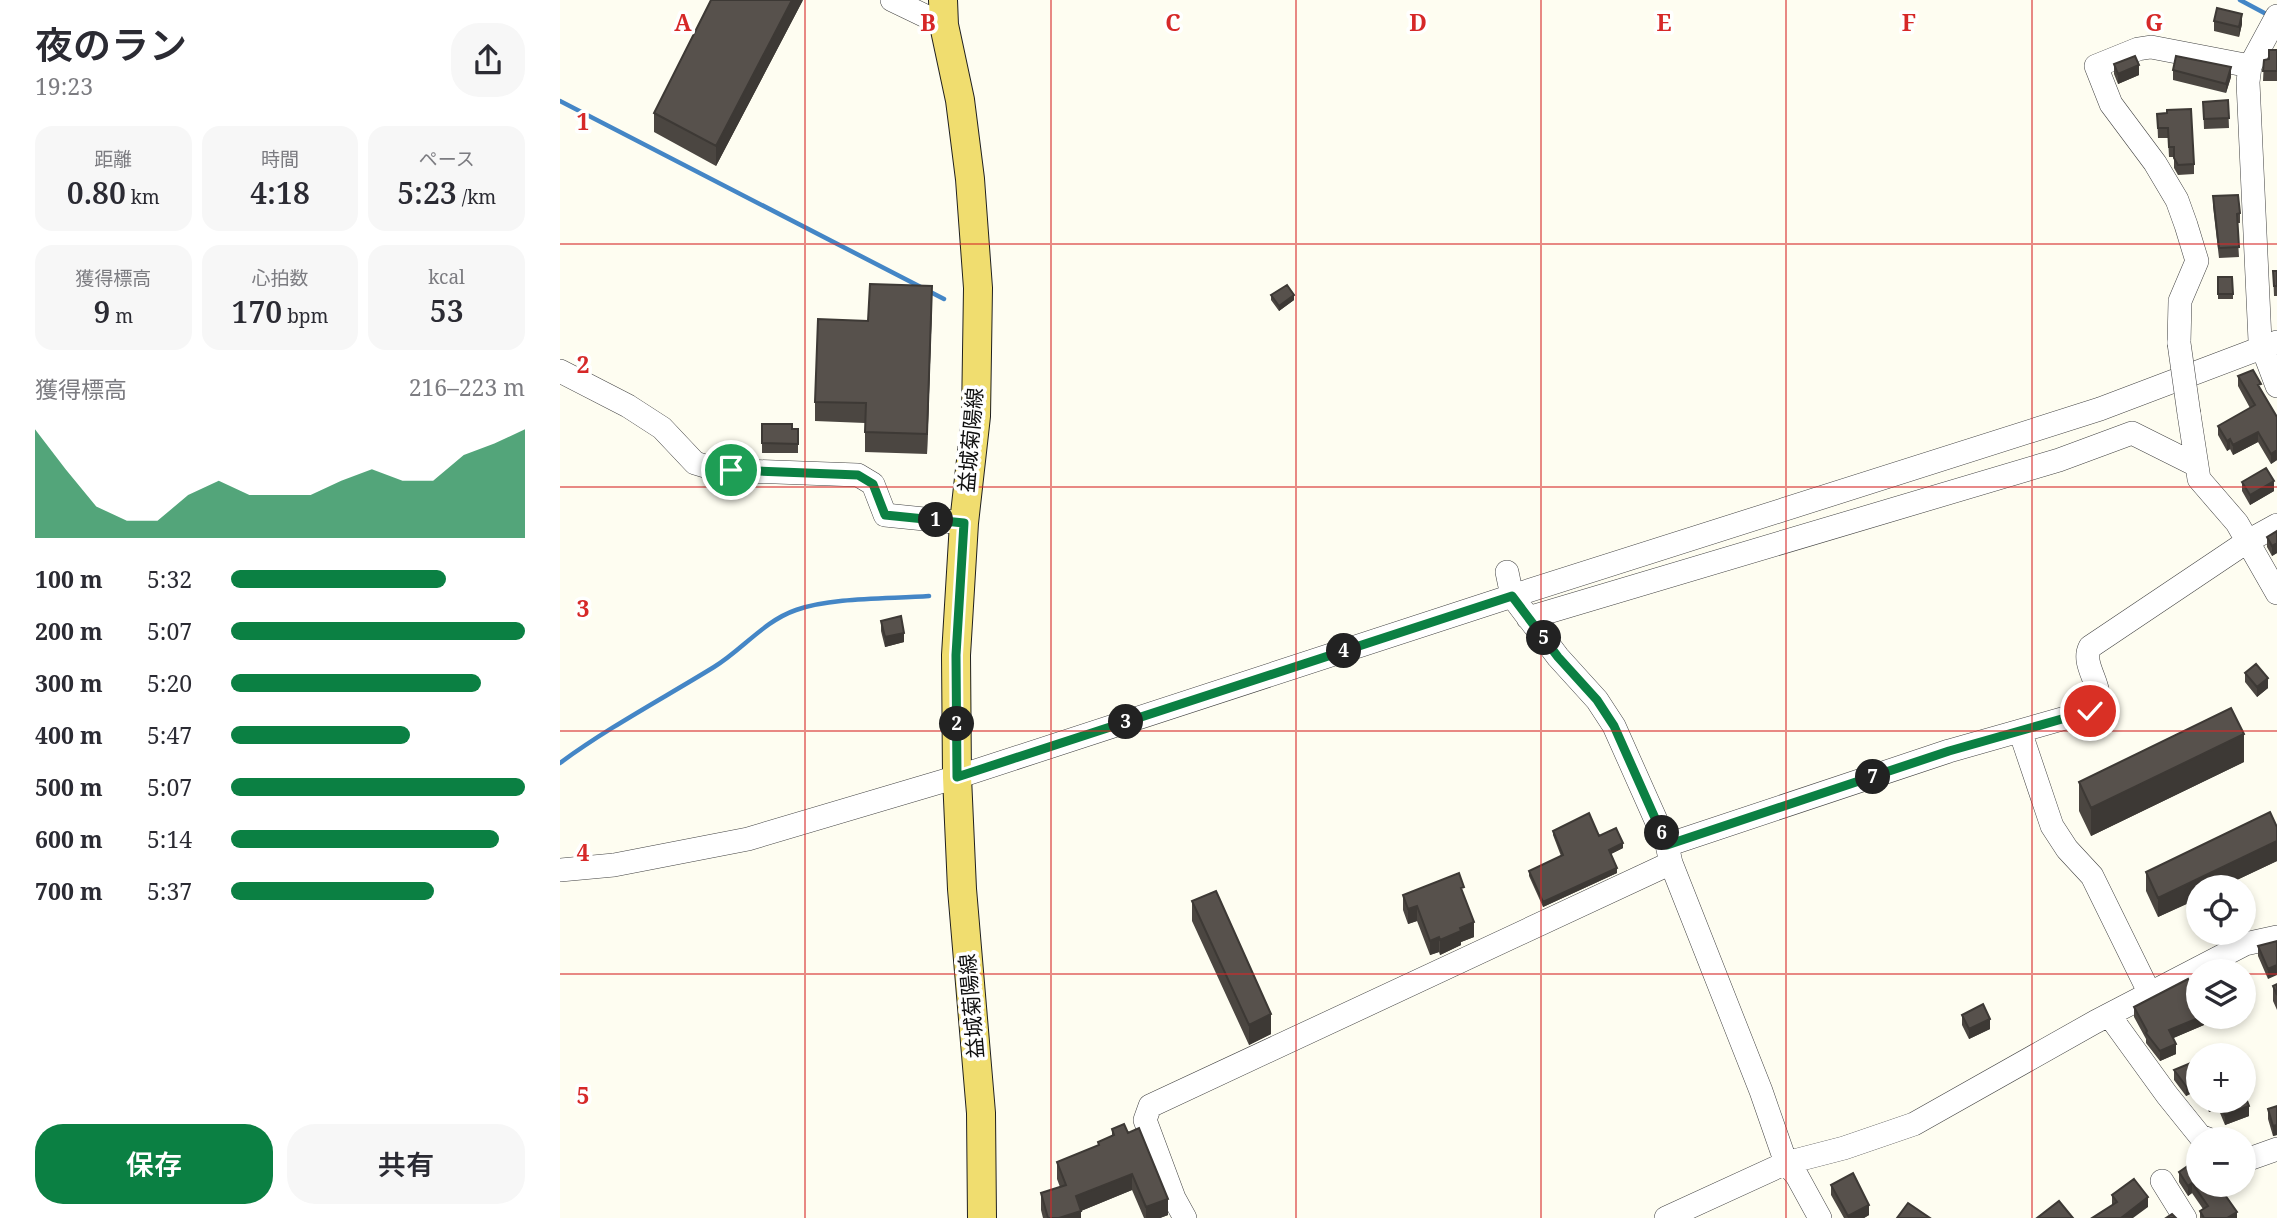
<!DOCTYPE html>
<html lang="ja">
<head>
<meta charset="utf-8">
<style>
	:root { --surface:#fff; --page:#f7f7f7; --text:#2b2b33; --muted:#7c7c81; --accent:#0b8043 }
	body { margin:0; font-family:"Noto Serif","Noto Sans JP",serif; background:var(--page); color:var(--text); height:100vh; display:flex; flex-direction:column; font-size:26px; white-space:nowrap }
	* { box-sizing:border-box; margin:0 }
	p { font-size:23px; color:var(--muted) }
	.icon { flex:none; width:38px; height:38px; fill:none; stroke:currentColor; stroke-width:2; stroke-linecap:round; stroke-linejoin:round }
	.map { position:relative; flex:1; overflow:hidden }
	.panel { display:flex; flex-direction:column; background:var(--surface); width:560px }
	.panel>* { flex:none }
	.buttons { position:absolute; left:1626px; top:875px; display:grid; gap:14px }
	.buttons a { display:grid; place-items:center; width:70px; height:70px; border-radius:50%; background:var(--surface); box-shadow:0 4px 10px #0003; font-size:35px }
	.pin { position:absolute; display:grid; place-items:center; width:60px; height:60px; color:#fff; margin:-30px; border:4px solid #fff; border-radius:50%; box-shadow:0 2px 7px #0007 }
	.km { position:absolute; width:35px; height:35px; margin:-18px; border-radius:50%; background:#222; color:#fff; font-size:19px; line-height:35px; text-align:center }
	.round { display:grid; place-items:center; flex:none; width:74px; height:74px; border-radius:28px; background:var(--page) }
	.head { display:flex; align-items:center; justify-content:space-between; height:119px; padding:0 35px }
	h1 { font-size:38px; font-weight:600; line-height:52px }
	.metrics { display:grid; grid-template-columns:repeat(3,1fr); gap:10px; height:119px; padding:7px 35px }
	.metrics div { display:grid; align-content:center; border-radius:18px; background:var(--page); text-align:center }
	.metrics b { font-size:30px; font-weight:600 }
	.metrics small { font-size:19px; font-weight:400 }
	.metrics p { font-size:19px }
	.chart { height:196px; padding:14px 35px }
	.chart p { display:flex; justify-content:space-between }
	.chart svg { width:100%; height:126px; margin-top:7px; fill:var(--accent); opacity:.7 }
	.action { display:flex; gap:14px; margin-top:auto; padding:14px 35px }
	.action a { flex:1; height:80px; border-radius:28px; background:var(--accent); color:#fff; font-size:28px; font-weight:600; line-height:80px; text-align:center }
	.action a+a { background:var(--page); color:var(--text) }
	ul { padding:0 35px; list-style:none; font-size:23px }
	li { display:grid; grid-template-columns:112px 84px 1fr; align-items:center; height:52px }
	li i { height:18px; border-radius:9px; background:var(--accent) }
	main { display:flex; flex:1; min-height:0 }
	.map>svg:first-child { display:block }
</style>
</head>
<body>
<main>
<section class="panel">
<div class="head"><div><h1>夜のラン</h1><p>19:23</p></div><a class="round"><svg class="icon" aria-label="share" viewBox="0 0 24 24"><path d="M12 15V3M7 8l5-5 5 5M5 13v7h14v-7"/></svg></a></div>
<div class="metrics">
<div><p>距離</p><b>0.80<small> km</small></b></div>
<div><p>時間</p><b>4:18</b></div>
<div><p>ペース</p><b>5:23<small> /km</small></b></div>
</div>
<div class="metrics">
<div><p>獲得標高</p><b>9<small> m</small></b></div>
<div><p>心拍数</p><b>170<small> bpm</small></b></div>
<div><p>kcal</p><b>53</b></div>
</div>
<div class="chart"><p><span>獲得標高</span>216–223 m</p>
<svg viewBox="0 0 160 44" preserveAspectRatio="none"><path d="M0 44V6L10 20L20 33L30 38L40 38L50 29L60 24L70 29L80 29L90 29L100 24L110 20L120 24L130 24L140 15L150 11L160 6V44z"/></svg>
</div>
<ul>
<li><b>100 m</b>5:32<i style="width:73%"></i></li>
<li><b>200 m</b>5:07<i style="width:100%"></i></li>
<li><b>300 m</b>5:20<i style="width:85%"></i></li>
<li><b>400 m</b>5:47<i style="width:61%"></i></li>
<li><b>500 m</b>5:07<i style="width:100%"></i></li>
<li><b>600 m</b>5:14<i style="width:91%"></i></li>
<li><b>700 m</b>5:37<i style="width:69%"></i></li>
</ul>
<div class="action"><a>保存</a><a>共有</a></div>
</section>
<div class="map">
<svg width="1717" height="1218" viewBox="0 0 1717 1218">
	<rect width="100%" height="100%" fill="#fefdf1"/>
	<g fill="none" stroke-linecap="round" stroke-linejoin="round">
		<path stroke="#4486c6" stroke-width="4.5" d="M1680 0 1710 16
			M0 101 384 299
			M0 763C49 727 102 699 154 667 182 650 204 621 236 610 272 597 330 599 369 596"/>
		<g stroke="#424242" stroke-width="24">
			<path id="minor" d="M332 0 384 25
				M1717 16 1690 66 1688 82 1700 341 1717 386
				M1619 343 1620 301 1637 261 1626 225 1617 200 1595 163 1551 104 1536 66 1578 49 1591 47 1690 66
				M0 371 68 406 102 428 135 463 158 470 298 475 313 484 325 515 404 523
				M1629 414 1639 479 1677 523 1717 593
				M947 572 952 596 998 657 1037 700 1054 726 1107 845 1111 863 1201 1091 1226 1163 1237 1176 1260 1218
				M968 618 1499 460 1572 433 1636 465
				M1460 731 1492 826 1507 849 1532 876 1590 994
				M1107 845 1389 751 1530 711C1553 694 1519 668 1530 647L1688 541 1717 525
				M0 870 54 865 188 839 397 777 952 596 1540 409 1717 342
				M1549 1015 1607 1095 1640 1136 1648 1139
				M1684 1157 1689 1159 1717 1149
				M1602 1181 1625 1218
				M625 1218 614 1198 585 1120 590 1106 1111 863
				M1106 1218 1226 1163 1284 1148 1354 1124 1535 1022 1685 944 1717 937"/>
		</g>
		<g stroke="#202020" stroke-width="30">
			<path id="major" d="M383 0 384 25 400 100 410 179 418 288 416 416 404 523 396 655 397 777 402 889 421 1113 422 1218"/>
		</g>
		<use href="#minor" stroke="#fff" stroke-width="23"/>
		<use href="#major" stroke="#f0dd6f" stroke-width="28"/>
		<g stroke="#424242" stroke-width="24" stroke-linecap="butt">
			<path id="minor-bridge" d="M1619 343 1629 414"/>
		</g>
		<use href="#minor-bridge" stroke="#fff" stroke-width="23"/>
	</g>
	<path fill="#4b4641" d="M243 0 156 166 94 132V113Z
		M1654 21 1682 24 1679 37 1654 31Z
		M1717 50V81H1703L1704 60 1709 59Z
		M1554 64 1579 75 1558 84 1554 74Z
		M1613 70 1671 77 1666 93 1613 80Z
		M1668 100 1669 128 1644 129 1643 102Z
		M1597 114 1634 164V174L1618 175 1614 168V157H1609L1608 138H1598Z
		M1653 196 1680 213V223H1677L1679 257 1659 258 1653 206Z
		M1713 271H1717V296H1714Z
		M1658 277 1673 294V299H1658Z
		M711 295 734 300 719 311 711 300Z
		M372 305 367 454 305 452V423L255 421V402L308 321Z
		M1678 376 1701 390 1717 417V460L1711 464 1698 442 1673 455 1670 449 1667 451 1658 435V426L1690 408 1678 386Z
		M202 424 238 429V453H202Z
		M1682 482 1714 491 1690 505 1682 491Z
		M1717 531V553L1712 556 1707 547V537Z
		M321 621 344 642 325 647 321 631Z
		M1685 673 1708 688 1697 697 1685 682Z
		M1684 762 1531 836 1519 811V782Z
		M1717 827V861L1598 917 1586 891V872Z
		M993 831 1039 836 1063 848 1051 854 1057 873 983 907 969 876V871L1001 856 993 835Z
		M843 895 904 897 914 937 901 942V945L880 955 879 952 870 955 857 921 848 924 843 910Z
		M632 901 711 1034 689 1045 632 921Z
		M1717 941 1708 979 1698 956V946Z
		M1717 984V1010L1713 1001V986Z
		M1574 1007 1644 1017V1025L1613 1038 1616 1054 1600 1061 1586 1043V1039L1574 1017Z
		M1402 1015 1430 1029 1409 1039 1402 1025Z
		M1638 1060V1090L1626 1096 1614 1080V1070Z
		M1643 1101H1684L1689 1116 1665 1125 1658 1108 1649 1112Z
		M1717 1106V1135L1713 1136 1708 1119V1109Z
		M552 1129 608 1215 600 1218H584L572 1190 521 1211V1218H483L481 1210V1193L500 1187 497 1179V1162L538 1146V1142L552 1136Z
		M1619 1172 1677 1218H1640V1211L1643 1209 1632 1193 1628 1196 1619 1182Z
		M1271 1185 1309 1215 1304 1218H1284L1271 1195Z
		M1552 1195 1588 1207 1552 1205Z"/>
	<path fill="#3d3935" d="M232 0H243L156 166V146Z
		M1682 14V24L1679 37V27Z
		M1579 65V75L1558 84V74Z
		M1671 67V77L1666 93V84Z
		M372 286V305L367 454V434Z
		M734 295V300L719 311V306Z
		M1698 432V442L1673 455V445Z
		M1670 439V449L1667 451V441Z
		M1717 450V460L1711 464V454Z
		M1714 481V491L1690 505V495Z
		M1717 543V553L1712 556V546Z
		M344 633V642L325 647V637Z
		M1708 678V688L1697 697V687Z
		M1684 734V762L1531 836V808Z
		M1717 841V861L1662 887H1638V899L1598 917V898Z
		M1063 843V848L1049 855V850Z
		M1057 868V873L983 907V902Z
		M857 906V921L848 924V909Z
		M914 922V937L901 942V945L880 955V940L900 928Z
		M879 937V952L870 955V941Z
		M1717 965V975L1708 979V969Z
		M711 1014V1034L689 1045V1025Z
		M1641 1017H1644V1025L1609 1040V1030Z
		M1430 1019V1029L1409 1039V1029Z
		M1616 1044V1054L1600 1061V1051Z
		M1638 1080V1090L1626 1096V1086Z
		M1652 1101H1658V1108L1649 1112V1102Z
		M1689 1106V1116L1665 1125V1115Z
		M1717 1125V1135L1713 1136V1126Z
		M572 1174V1190L516 1213V1196Z
		M1632 1183V1193L1628 1196V1186Z
		M1588 1197V1207L1573 1218H1560Z
		M608 1199V1215L600 1218H586V1207Z
		M1309 1205V1215L1304 1218H1288V1216Z
		M521 1211V1218H499Z
		M1677 1212V1218H1667Z"/>
	<path fill="#57514c" stroke="#3d3935" stroke-width="2" d="M151 0H232L156 146 94 113Z
		M1657 8 1682 14 1679 27 1654 21Z
		M1709 50H1717V71H1703L1704 60 1709 59Z
		M1575 56 1579 65 1558 74 1554 64Z
		M1616 56 1671 67 1666 84 1613 70Z
		M1668 100 1669 118 1644 119 1643 102Z
		M1631 109 1634 164 1618 165 1614 158V147H1609L1608 128H1598L1597 114 1607 113V110Z
		M1678 195 1680 213 1677 214 1679 247 1659 248 1653 196Z
		M1713 271H1717V286H1714Z
		M1658 277H1672L1673 294H1658Z
		M310 284 372 286 367 434 305 432 306 403 255 402 258 319 308 321Z
		M727 285 734 295 719 306 711 295Z
		M1693 370 1701 384 1698 385 1717 417V450L1711 454 1698 432 1673 445 1670 439 1667 441 1658 426 1695 405 1678 376Z
		M202 424H232V429H238V444L202 443Z
		M1706 468 1714 481 1690 495 1682 482Z
		M1717 531V543L1712 546 1707 537Z
		M341 616 344 633 325 637 321 621Z
		M1696 664 1708 678 1697 687 1685 673Z
		M1671 708 1684 734 1531 808 1519 782Z
		M1710 812 1717 827V841L1598 898 1586 872Z
		M1029 813 1039 836 1056 828 1063 843 1049 850 1057 868 983 902 969 871 1003 855 993 831Z
		M899 873 904 887 901 888 914 922 900 928 901 931 880 940 879 937 870 941 857 906 848 909 843 895Z
		M656 891 711 1014 689 1025 632 901Z
		M1717 941V965L1708 969 1698 946Z
		M1666 967 1667 971H1656Z
		M1628 979 1638 1002V1017H1641L1609 1030 1616 1044 1600 1051 1586 1033 1587 1031 1574 1007Z
		M1717 984V995L1713 986Z
		M1423 1004 1430 1019 1409 1029 1402 1015Z
		M1658 1047 1661 1055H1642V1054Z
		M1638 1060V1080L1626 1086 1614 1070Z
		M1684 1093 1689 1106 1665 1115 1659 1101H1684Z
		M1717 1106V1125L1713 1126 1708 1109Z
		M564 1124 568 1133 579 1128 608 1199 586 1207 572 1174 516 1196 521 1211 499 1218H488L481 1193 506 1185 497 1162 539 1145 538 1142 554 1135 552 1129Z
		M1638 1159V1185H1658L1677 1212 1667 1218H1644L1640 1211 1648 1206 1632 1183 1628 1186 1619 1172Z
		M1293 1173 1309 1205 1288 1216 1271 1185Z
		M1574 1179 1588 1197 1561 1218H1532L1557 1202 1552 1195Z
		M1499 1201 1513 1218H1477Z
		M1348 1203 1370 1218H1337Z
		M1612 1214 1616 1218H1606Z"/>
	<g fill="none" stroke-linecap="round" stroke-linejoin="round">
		<g stroke="#fff" stroke-width="14">
			<path id="route" d="M171 470 298 475 313 484 325 515 404 523 396 655 397 777 952 596 998 657 1037 700 1054 726 1107 845 1389 751 1530 711"/>
		</g>
		<use href="#route" stroke="#0b8043" stroke-width="9"/>
	</g>
	<path fill="none" stroke="#d62828" stroke-width="2" stroke-opacity="0.55" d="M245 0V1218M491 0V1218M736 0V1218M981 0V1218M1226 0V1218M1472 0V1218M0 244H1717M0 487H1717M0 731H1717M0 974H1638M1684 974H1717"/>
	<g text-anchor="middle" stroke-width="7" stroke-linejoin="round" paint-order="stroke">
		<g font-size="21" fill="#0f0f0f" stroke="#fff">
			<text transform="translate(411 440) rotate(-85)" y="7">益城菊陽線</text>
			<text transform="translate(412 1006) rotate(-95)" y="7">益城菊陽線</text>
		</g>
	</g>
	<g font-size="23" text-anchor="middle" font-weight="bold" fill="#d62828" stroke="#fff" stroke-width="7" stroke-linejoin="round" paint-order="stroke">
		<text x="123" y="31">A</text>
		<text x="368" y="31">B</text>
		<text x="613" y="31">C</text>
		<text x="858" y="31">D</text>
		<text x="1104" y="31">E</text>
		<text x="1349" y="31">F</text>
		<text x="1594" y="31">G</text>
		<text x="23" y="130">1</text>
		<text x="23" y="373">2</text>
		<text x="23" y="617">3</text>
		<text x="23" y="861">4</text>
		<text x="23" y="1104">5</text>
	</g>
</svg>
<div class="buttons">
<a><svg class="icon" aria-label="locate" viewBox="0 0 24 24"><circle cx="12" cy="12" r="6"/><path d="M12 2v4M12 18v4M2 12h4M18 12h4"/></svg></a>
<a><svg class="icon" aria-label="layers" viewBox="0 0 24 24"><path d="M12 4l9 5-9 5-9-5zM3 14l9 5 9-5"/></svg></a>
<a>+</a>
<a>−</a>
</div>
<div class="pin" style="left:171px;top:470px;background:#1e9e55"><svg class="icon" aria-label="arrive" viewBox="0 0 24 24"><path d="M6 21V4h12l-3 4 3 4H6"/></svg></div>
<div class="pin" style="left:1530px;top:711px;background:#d93025"><svg class="icon" aria-label="check" viewBox="0 0 24 24"><path d="M5 12l5 5 9-10"/></svg></div>
<b class="km" style="left:376px;top:520px">1</b>
<b class="km" style="left:397px;top:724px">2</b>
<b class="km" style="left:566px;top:722px">3</b>
<b class="km" style="left:784px;top:651px">4</b>
<b class="km" style="left:984px;top:638px">5</b>
<b class="km" style="left:1102px;top:833px">6</b>
<b class="km" style="left:1313px;top:777px">7</b>
</div>
</main>
</body>
</html>
